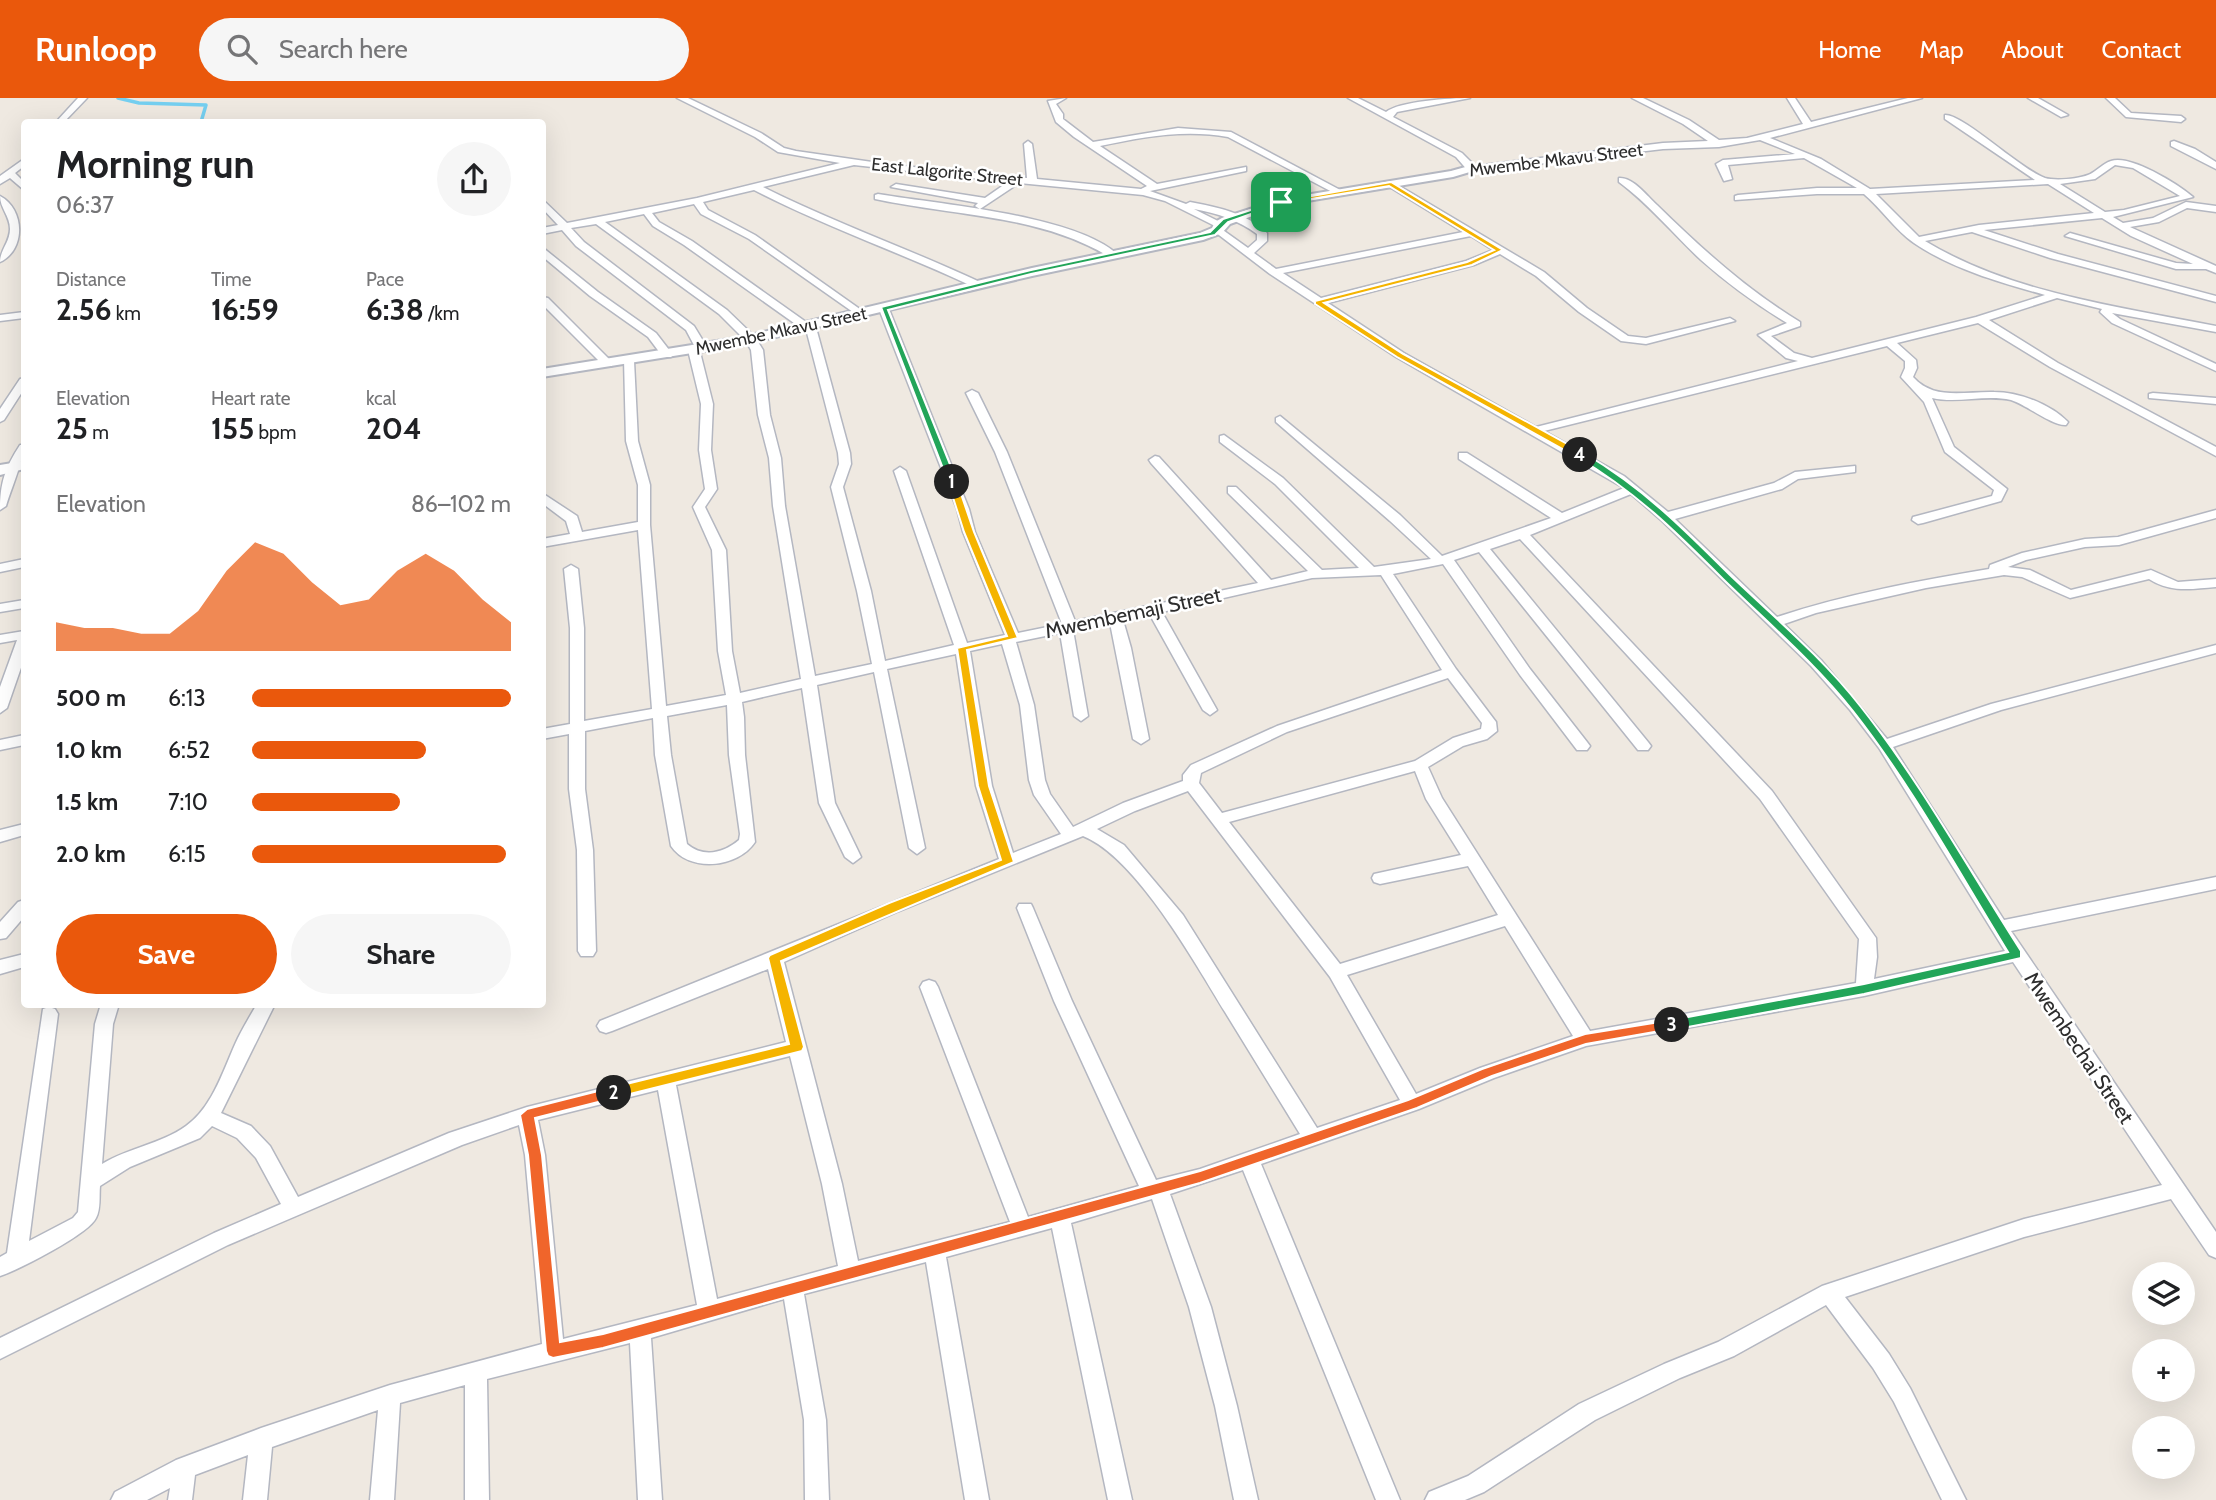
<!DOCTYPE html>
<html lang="en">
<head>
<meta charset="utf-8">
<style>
	:root { --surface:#fff; --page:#f6f6f6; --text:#202124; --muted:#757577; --accent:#ea580c }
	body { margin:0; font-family:Cabin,sans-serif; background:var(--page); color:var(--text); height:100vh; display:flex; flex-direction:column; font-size:26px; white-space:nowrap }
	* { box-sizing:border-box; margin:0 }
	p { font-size:23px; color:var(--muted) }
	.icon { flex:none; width:38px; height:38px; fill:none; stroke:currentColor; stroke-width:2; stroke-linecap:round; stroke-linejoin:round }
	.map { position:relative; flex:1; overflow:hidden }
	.panel { position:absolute; left:21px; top:21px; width:525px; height:889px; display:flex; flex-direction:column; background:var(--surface); border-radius:7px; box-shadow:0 7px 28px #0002 }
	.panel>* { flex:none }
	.tools { position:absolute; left:2132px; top:1164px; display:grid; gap:14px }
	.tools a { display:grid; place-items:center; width:63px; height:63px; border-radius:50%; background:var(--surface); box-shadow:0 7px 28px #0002; font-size:35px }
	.pin { position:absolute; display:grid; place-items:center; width:60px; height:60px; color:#fff; margin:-30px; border-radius:14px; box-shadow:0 4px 10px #0006 }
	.km { position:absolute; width:35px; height:35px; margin:-18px; border-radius:50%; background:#222; color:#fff; font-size:19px; line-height:35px; text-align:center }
	.round { display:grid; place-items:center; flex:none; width:74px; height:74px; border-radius:37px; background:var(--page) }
	.head { display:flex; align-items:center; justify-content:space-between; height:119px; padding:0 35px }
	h1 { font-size:38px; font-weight:800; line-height:52px }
	.stats { display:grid; grid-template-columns:repeat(3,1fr); gap:10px; height:119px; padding:7px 35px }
	.stats div { display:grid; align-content:center }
	.stats b { font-size:30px; font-weight:800 }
	.stats small { font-size:19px; font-weight:400 }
	.stats p { font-size:19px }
	.chart { height:196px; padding:14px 35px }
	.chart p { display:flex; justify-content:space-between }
	.chart svg { width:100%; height:126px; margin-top:7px; fill:var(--accent); opacity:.7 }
	.action { display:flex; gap:14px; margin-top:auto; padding:14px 35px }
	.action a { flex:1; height:80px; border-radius:42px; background:var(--accent); color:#fff; font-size:28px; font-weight:800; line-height:80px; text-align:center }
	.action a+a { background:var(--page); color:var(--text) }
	ul { padding:0 35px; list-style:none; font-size:23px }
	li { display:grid; grid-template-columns:112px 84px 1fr; align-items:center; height:52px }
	li i { height:18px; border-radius:9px; background:var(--accent) }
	header { display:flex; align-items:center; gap:42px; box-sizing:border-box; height:98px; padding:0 35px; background:var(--accent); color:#fff }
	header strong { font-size:33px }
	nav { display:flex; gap:38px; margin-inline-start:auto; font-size:24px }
	.search { width:490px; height:63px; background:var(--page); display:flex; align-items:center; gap:18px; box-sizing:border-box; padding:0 24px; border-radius:38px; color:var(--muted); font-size:26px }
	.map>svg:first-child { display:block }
</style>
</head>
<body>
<header>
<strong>Runloop</strong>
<div class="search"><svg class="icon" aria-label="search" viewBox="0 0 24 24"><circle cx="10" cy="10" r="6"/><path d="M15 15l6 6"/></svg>Search here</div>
<nav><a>Home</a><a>Map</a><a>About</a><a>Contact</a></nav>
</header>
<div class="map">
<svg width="2216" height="1402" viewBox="0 0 2216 1402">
	<rect width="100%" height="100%" fill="#efe9e1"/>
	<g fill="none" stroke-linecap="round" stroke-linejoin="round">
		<path stroke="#75cff0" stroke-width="3.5" d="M118 0 139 5 206 7 201 24"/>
		<g stroke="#b4b7c1" stroke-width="3">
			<path id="minor" d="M78 0H87L64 24H56Z
				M677 0H688L761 35 784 50 796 53 893 67 1027 80 1024 46 1028 43 1032 46 1037 81 1141 91 1147 88 1074 39 1056 24 1048 3 1066 0 1056 6 1063 16V21L1093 44 1178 30 1231 34 1344 94 1336 96 1228 39C1184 31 1143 39 1100 48L1157 86 1246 69V73L1150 93 1186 106 1190 104C1217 109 1247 115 1267 135V143L1254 155 1276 171 1463 134 1388 88 1386 86 1391 83 1544 174 1587 210 1628 238 1646 240 1730 220 1735 223 1646 246 1621 243 1579 214 1536 178 1500 156 1474 167 1328 205 1404 255 1536 329 1798 263 1786 260 1758 237 1787 225C1757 207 1727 185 1701 162 1673 136 1649 106 1619 84V80C1633 79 1647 98 1657 107 1702 151 1746 191 1800 224V228L1771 238 1794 255 1812 260 1976 219 2045 197C2002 185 1952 171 1914 145 1895 132 1882 111 1864 96H1817L1735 102V98L1738 97 1817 90H1857L1804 60 1728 67 1732 81 1724 83 1716 66 1723 62 1795 56 1760 42 1719 49 1663 51 1469 74 1456 59 1348 0H1358L1386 14C1400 3 1450 0 1470 0L1397 14 1393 19 1462 55 1475 68 1663 45 1708 43 1683 26 1632 0H1643L1689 22 1719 42 1747 40 1803 26 1787 0H1795L1811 24 1908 0H1922L1770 40 1821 61 1870 91 2035 82 1945 21V17C1963 16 2020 71 2045 80 2055 83 2078 81 2088 77 2096 74 2102 66 2111 63 2130 56 2178 86 2193 99L2113 119 2123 125 2153 120 2186 104 2216 108V114L2187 110 2159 124 2130 129 2216 168V175L2206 171H2176L2065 138 2070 135 2176 165 2193 166 2131 138 2102 120 1984 132 2058 156 2216 198V204L2050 160 1972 134 1925 143C2011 195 2119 209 2216 228V234L2112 215 2120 221 2216 266V273L2112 225 2100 214 2102 211 2057 200 1989 222 2058 265 2216 349V358L2050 269 1978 225 1897 245 1916 262 1917 270 1913 279C1934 303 1966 293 1994 294 2019 294 2050 306 2068 324L2066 327C2052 328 2027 307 2011 302 1985 296 1958 306 1932 300L1954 349 2007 391 2001 403 1923 425 1918 426 1912 422 1913 419 1992 398 1994 392 1945 354 1924 304 1901 279 1905 270V263L1887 248 1544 333 1624 378 1668 414 1774 385 1795 374 1855 368V374L1798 381 1782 391 1675 421 1777 519C1846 496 1918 483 1989 471L1990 467 2022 455 2085 441 2118 439 2216 412V420L2119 447 2085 449 2026 462 2008 469 2030 472 2071 492 2151 472 2178 484 2216 481V489C2191 491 2171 495 2149 481L2070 500 2022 479 2004 477 1926 490 1816 515 1784 526 1821 562 1887 641 1991 606 2216 547V555L2001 612 1893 649 2004 822 2216 779V791L2011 833 2216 1134V1160L2209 1157 2171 1101 2024 1139 1845 1199 1889 1256 1910 1290 1966 1402H1942L1894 1304 1873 1270 1826 1207 1734 1258 1680 1280 1595 1322 1484 1394 1465 1402H1425L1429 1394 1468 1378 1579 1306 1664 1266 1718 1244 1822 1188 2024 1121 2162 1087 2013 864 1864 898 1586 948 1494 980 1419 1011 1261 1066 1400 1402H1376L1243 1072 1170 1096 1211 1209 1237 1308 1258 1402H1234L1215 1308 1189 1209 1152 1101 1071 1125 1132 1402H1108L1052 1130 946 1159 989 1402H965L926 1164 804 1196 826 1322 829 1402H805L804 1322 784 1201 651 1240 662 1402H638L630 1245 487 1281 489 1402H465V1287L400 1305 394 1402H370L378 1312 272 1349 267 1402H243L248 1357 195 1377 192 1402H168L170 1390 147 1402H111L115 1394 176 1362 261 1330 390 1287 542 1246 525 1057 519 1027 462 1047 228 1147 0 1261V1240L214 1135 281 1106 256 1060 237 1040 212 1028 200 1040 130 1069 100 1088C99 1098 101 1111 96 1120 89 1136 18 1172 0 1178V1159L7 1155 43 911 49 909 55 911 58 916 29 1143 73 1120 78 1114 95 926 101 906H119L113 926 102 1066C128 1050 161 1046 186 1028 214 1008 224 969 238 940 244 928 250 918 257 906H275L221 1015 251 1028 270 1048 298 1099 449 1035 527 1009 786 944 768 871 612 933 606 935 600 933 597 928 600 923 999 761 976 688 956 556 887 571 925 750 917 756 909 750 874 574 817 587 835 705 861 759 853 765 845 759 819 705 802 590 742 604 744 619 745 657 755 744C738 770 689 775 671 748L655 657 653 620 585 633V691L593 752 596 853 593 858H581L578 853 577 752 569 691V636L542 641V631L570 626V530L564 471 571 467 578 471 584 530V623L652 611 638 432 542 449V441L570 436 566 423 542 405V395L577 418 582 434 638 424V387L626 343 624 261 634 263 638 343 650 387V427L666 608 726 597 718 553 712 452 693 409 705 391 699 352 701 306 688 252 695 249 686 232 576 148 562 132 542 136V130L558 127 542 110V101L567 125 697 100 840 65 778 54 755 39ZM854 67 1008 84 985 100 896 86 891 89 978 105 975 108 980 111 1019 85 1143 97 1165 103 1217 129 1213 132 1215 134 1270 176 1396 259 1624 390 1562 415 1467 355H1459V361L1551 420 1442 458 1400 417 1280 318 1276 320V324L1390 423 1431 461 1374 469 1283 380 1224 337 1220 338V344L1275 386 1359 470 1322 472 1236 389H1228V395L1308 473 1271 482 1159 359 1155 358 1149 362 1151 365 1258 485 1075 523 1007 354 978 295 972 292 966 295 995 354 1062 526 1018 535 975 434 969 411 889 211 884 208 879 211 957 411 963 434 1005 537 967 545 906 373 900 369 894 373 954 547 885 563 871 493 843 389 851 366 850 355 815 226 806 224 692 143 659 124 652 115 694 106 701 116 749 141 860 219 865 216 864 214 755 137 708 112 703 104 754 92C825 129 902 155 974 189H982V185C910 151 834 125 763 89ZM2115 67 2133 70 2180 98 2124 112 2105 114 2060 86 2095 81ZM2048 86 2094 115 1979 127 1919 139 1876 96ZM1194 111C1217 115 1238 122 1257 136V142L1248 150 1220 130 1224 127 1222 125ZM644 116 653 128 684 147 801 230 806 231 838 355 839 366 831 389 857 493 872 566 815 578 785 408 781 360 770 317 763 252 755 239 727 212 605 124ZM596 126 719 216 746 243 751 252 758 317 769 360 773 408 801 581 740 595 732 553 726 452 705 409 717 391 711 352 713 306 700 254 708 251 694 228 584 144 571 130ZM1471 138 1493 152 1466 163 1321 200 1283 175ZM1631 396 1661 422 1811 568 1850 612 1879 650 2005 853 1874 881 1877 859 1876 840 1772 693 1530 437ZM1520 441 1760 701 1859 841 1856 885 1590 933 1442 700 1428 669 1463 648 1487 641 1497 633 1496 624 1456 571 1393 476 1443 466 1520 577 1577 652H1587L1590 648 1587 644 1530 571 1454 462 1479 454 1638 652H1648L1651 648 1648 644 1490 451ZM1381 477 1442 572 1277 628 1191 667 1183 677V683L1123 705 1073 729 1050 696 1045 682 1034 607 1016 544 1060 535 1074 618 1081 623 1088 618 1073 532 1110 525 1133 641 1141 646 1149 641 1131 550 1123 522 1150 517 1203 612 1210 617 1217 612 1162 514 1312 480ZM1002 546 1020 607 1029 682 1034 697 1061 736 1013 755 992 688 970 553ZM1448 580 1482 625 1481 631 1453 640 1415 663 1222 715 1199 685 1201 675 1287 634ZM727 607 729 657 740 736 739 742C724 755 703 760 687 746L671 657 667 618ZM1415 673 1426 701 1461 757 1374 776 1372 780 1374 784 1380 786 1468 768 1498 817 1340 866 1229 724ZM1188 693 1330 879 1400 1002 1317 1030 1183 817 1124 747 1097 731 1135 713ZM1083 738C1136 759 1195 865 1225 914 1250 955 1275 995 1300 1036L1200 1071 1156 1082 1072 903 1033 810 1031 806H1019L1017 810 1054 903 1139 1088 1028 1119 938 889 935 884 929 882 923 884 920 889 1010 1124 858 1163 842 1086 784 864 899 813ZM1505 828 1573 938 1480 970 1416 996 1347 877ZM790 958 822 1086 838 1168 717 1201 676 987ZM658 992 697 1207 563 1241 545 1057 538 1022Z
				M2028 0H2038L2068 17 2061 19Z
				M2106 0H2115L2131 15 2181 18 2185 21 2181 24 2126 19Z
				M2174 43 2195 51 2216 64V71L2171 48V44Z
				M24 61V68L15 75 24 84V92L10 80 0 86V78Z
				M878 96C937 106 1074 117 1117 156L1108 158C1037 116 953 118 875 101V97Z
				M0 98C25 111 26 152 0 164 0 152 10 144 10 131 10 118 0 110 0 98Z
				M542 149 598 194 656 235 673 257 671 259H663L648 239 590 198 542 158Z
				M542 199 548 200 612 264V268H604L542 206Z
				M24 214V220L0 223V217Z
				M24 280V291L4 322 0 324V311L20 281Z
				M2153 295 2216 300V306L2149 300V296Z
				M20 347H24C24 361 11 391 6 408L0 412C0 385 5 370 20 347Z
				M24 461V469L0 474V466Z
				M24 502V510L0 514V506Z
				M24 533V561L7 610 0 615V589L17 542 0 545V537Z
				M24 637V647L0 652V642Z
				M24 726V737L0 744V732Z
				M24 802V819L6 840 0 841V824L18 804Z
				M24 856V869L0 876V862Z"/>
		</g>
		<g stroke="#b4b7c1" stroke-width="4">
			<path id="tertiary" d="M1469 68 1475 71 1473 73 1453 79 1283 107 1230 126 1222 135 1203 142 1032 178 742 247 542 279V271L742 239 1032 170 1200 135 1212 130 1215 124 1222 120 1281 101 1451 73Z
				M24 363V371L0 377V367Z"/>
		</g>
		<use href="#minor" fill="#fff" fill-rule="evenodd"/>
		<use href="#tertiary" fill="#fff" fill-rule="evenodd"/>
	</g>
	<path fill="#22a559" stroke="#fff" stroke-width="2" d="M1279 103 1285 104 1228 124 1215 137 1031 176 888 212 957 384 949 386 881 209 1031 172 1210 134 1223 121Z"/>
	<path fill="#f5b400" stroke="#fff" stroke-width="2" d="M952 381 957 384 974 434 1018 540 967 552 989 688 1014 764 781 863 804 949 802 953 614 1000 609 999 607 995 614 989 789 946 768 860 770 857 889 805 1001 762 978 688 957 550 1007 538 964 434 948 384Z"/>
	<path fill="#f0652b" stroke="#fff" stroke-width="2" d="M1672 922 1677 923V930L1586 946 1492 978 1417 1010 1200 1085 603 1250 553 1260 548 1258 546 1253 528 1057 520 1017 527 1011 614 989 620 995 614 1000 535 1020 542 1057 560 1244 603 1236 1200 1073 1408 1002 1482 971 1585 936Z"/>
	<path fill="#22a559" stroke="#fff" stroke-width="2" d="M1577 355H1584C1643 390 1682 429 1730 477 1774 519 1823 560 1861 609 1921 685 1969 772 2021 853V860L1864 896 1672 932 1667 930V923L1672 922 1864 886 2008 854C1958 773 1912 688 1853 613 1815 565 1767 524 1723 481 1675 433 1636 394 1577 359Z"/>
	<path fill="#f5b400" stroke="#fff" stroke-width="2" d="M1391 84 1503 152 1472 167 1324 205 1403 256 1584 355V359H1577L1397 259 1315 206V203L1467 164 1494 152 1389 88 1281 106 1278 104Z"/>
	<g text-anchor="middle" stroke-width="5" stroke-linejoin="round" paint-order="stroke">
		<g font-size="18" fill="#2e2e2e" stroke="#fff">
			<text transform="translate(1556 62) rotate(-7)" y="6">Mwembe Mkavu Street</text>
			<text transform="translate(947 74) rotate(6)" y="6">East Lalgorite Street</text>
			<text transform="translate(781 233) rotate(-12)" y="6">Mwembe Mkavu Street</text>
		</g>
		<g font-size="21" fill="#2e2e2e" stroke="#fff">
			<text transform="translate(1133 515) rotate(-12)" y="7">Mwembemaji Street</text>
			<text transform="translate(2079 950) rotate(56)" y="7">Mwembechai Street</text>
		</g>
	</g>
</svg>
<div class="tools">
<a><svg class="icon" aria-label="layers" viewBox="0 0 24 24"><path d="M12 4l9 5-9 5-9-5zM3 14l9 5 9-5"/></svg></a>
<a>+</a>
<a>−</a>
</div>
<div class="pin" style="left:1281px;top:104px;background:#1e9e55"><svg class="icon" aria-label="arrive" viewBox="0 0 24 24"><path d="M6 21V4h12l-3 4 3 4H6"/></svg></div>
<b class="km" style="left:952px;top:384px">1</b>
<b class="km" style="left:614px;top:995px">2</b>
<b class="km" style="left:1672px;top:927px">3</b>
<b class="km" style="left:1580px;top:357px">4</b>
<section class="panel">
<div class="head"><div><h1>Morning run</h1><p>06:37</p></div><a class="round"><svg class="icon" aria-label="share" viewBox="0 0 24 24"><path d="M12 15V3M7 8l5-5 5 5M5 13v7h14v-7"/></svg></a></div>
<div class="stats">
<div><p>Distance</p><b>2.56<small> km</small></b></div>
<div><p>Time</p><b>16:59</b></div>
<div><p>Pace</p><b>6:38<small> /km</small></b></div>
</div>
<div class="stats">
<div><p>Elevation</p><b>25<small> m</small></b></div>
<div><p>Heart rate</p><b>155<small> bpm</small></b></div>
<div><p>kcal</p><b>204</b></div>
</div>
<div class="chart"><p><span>Elevation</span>86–102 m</p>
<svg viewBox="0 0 160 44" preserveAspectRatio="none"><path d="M0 44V34L10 36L20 36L30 38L40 38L50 30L60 16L70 6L80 10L90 20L100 28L110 26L120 16L130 10L140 16L150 26L160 34V44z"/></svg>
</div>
<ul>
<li><b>500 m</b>6:13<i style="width:100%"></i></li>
<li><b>1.0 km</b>6:52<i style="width:67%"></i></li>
<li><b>1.5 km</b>7:10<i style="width:57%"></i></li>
<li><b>2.0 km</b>6:15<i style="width:98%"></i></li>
</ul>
<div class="action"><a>Save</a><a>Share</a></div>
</section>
</div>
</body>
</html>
